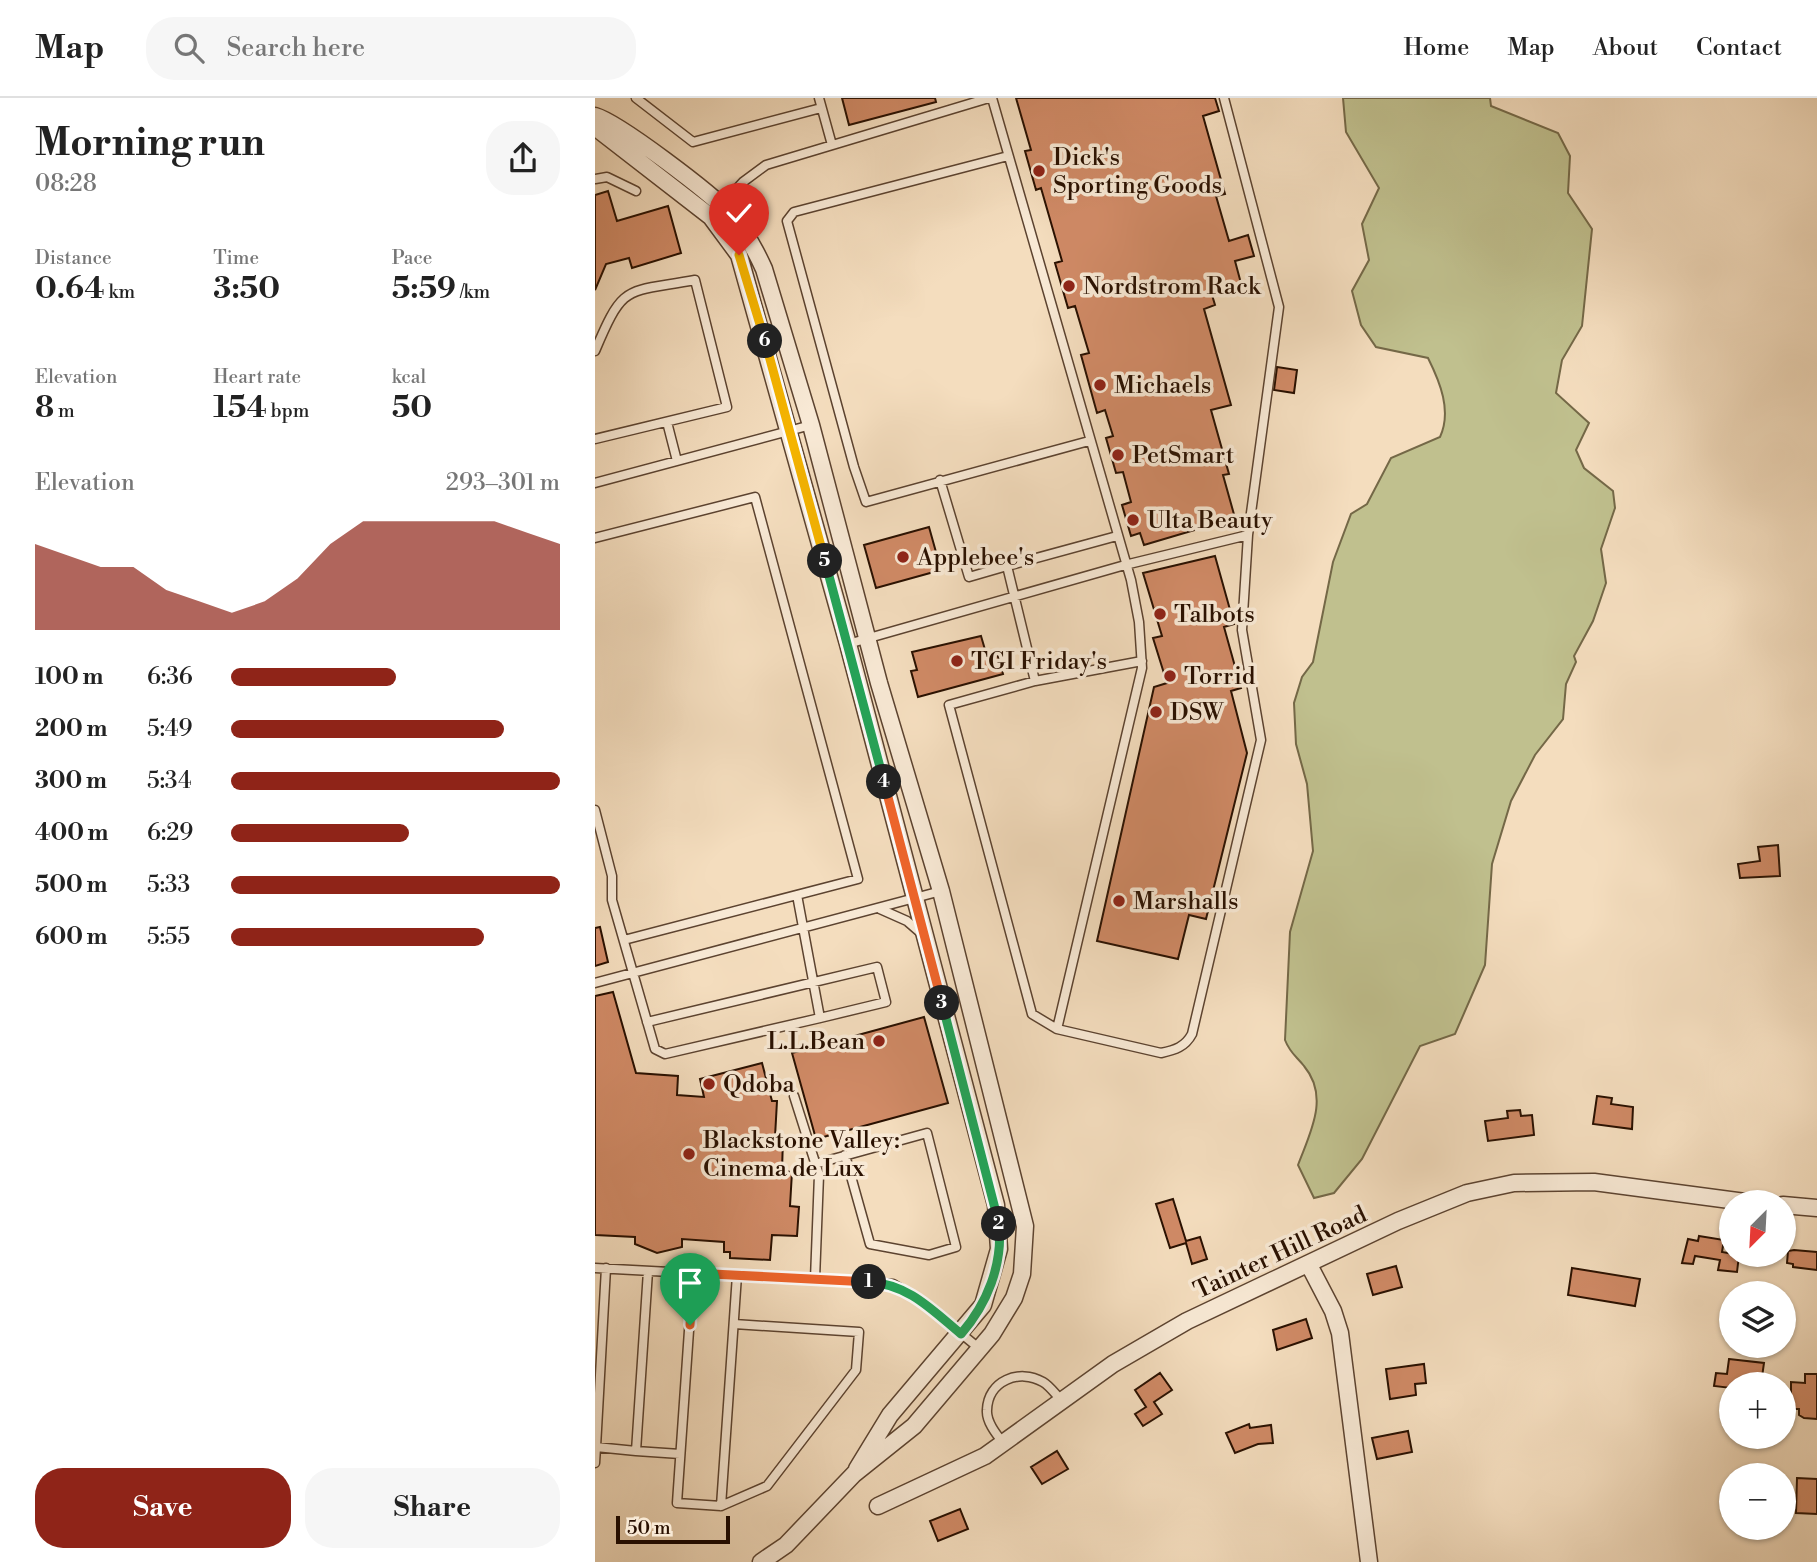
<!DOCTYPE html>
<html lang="en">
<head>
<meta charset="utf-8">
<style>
	:root { --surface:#fff; --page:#f6f6f6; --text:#222; --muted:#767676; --line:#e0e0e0; --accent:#8f2418 }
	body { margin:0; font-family:"Libre Bodoni",serif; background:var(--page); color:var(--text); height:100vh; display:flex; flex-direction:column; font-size:26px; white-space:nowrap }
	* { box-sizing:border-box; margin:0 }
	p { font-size:23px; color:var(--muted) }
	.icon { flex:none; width:38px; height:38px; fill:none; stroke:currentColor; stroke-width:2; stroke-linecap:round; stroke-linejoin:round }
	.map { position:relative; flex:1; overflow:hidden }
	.sheet { display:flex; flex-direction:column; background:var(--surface); width:595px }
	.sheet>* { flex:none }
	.needle { width:46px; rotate:204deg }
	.controls { position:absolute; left:1124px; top:1092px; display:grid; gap:14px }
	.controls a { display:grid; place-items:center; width:77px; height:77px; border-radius:50%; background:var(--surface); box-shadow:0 2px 5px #0004; font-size:35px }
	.scale { position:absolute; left:21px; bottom:18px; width:114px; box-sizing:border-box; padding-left:7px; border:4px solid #291000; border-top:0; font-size:19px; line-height:24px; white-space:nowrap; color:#291000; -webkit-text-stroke:5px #f8e9d5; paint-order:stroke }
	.pin { position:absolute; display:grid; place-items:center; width:60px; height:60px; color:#fff; margin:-72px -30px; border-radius:50% 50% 50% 0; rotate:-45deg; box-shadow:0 0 7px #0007 }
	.pin .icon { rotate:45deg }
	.km { position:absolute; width:35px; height:35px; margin:-18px; border-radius:50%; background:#222; color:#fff; font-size:19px; line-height:35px; text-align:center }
	.round { display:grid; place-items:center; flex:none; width:74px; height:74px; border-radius:28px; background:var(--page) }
	.overview { display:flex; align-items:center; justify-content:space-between; height:119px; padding:0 35px }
	h1 { font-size:38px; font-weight:700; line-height:52px }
	.figures { display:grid; grid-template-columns:repeat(3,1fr); gap:10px; height:119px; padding:7px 35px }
	.figures div { display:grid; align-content:center }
	.figures b { font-size:30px; font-weight:700 }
	.figures small { font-size:19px; font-weight:400 }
	.figures p { font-size:19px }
	.chart { height:196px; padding:14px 35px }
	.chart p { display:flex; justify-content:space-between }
	.chart svg { width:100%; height:126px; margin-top:7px; fill:var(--accent); opacity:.7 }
	.primary-button { display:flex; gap:14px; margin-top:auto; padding:14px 35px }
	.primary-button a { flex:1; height:80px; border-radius:28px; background:var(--accent); color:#fff; font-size:28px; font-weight:700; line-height:80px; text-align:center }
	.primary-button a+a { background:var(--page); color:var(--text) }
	ul { padding:0 35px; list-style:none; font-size:23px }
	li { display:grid; grid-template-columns:112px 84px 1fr; align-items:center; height:52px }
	li i { height:18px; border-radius:9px; background:var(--accent) }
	header { display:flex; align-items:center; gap:42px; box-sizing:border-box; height:98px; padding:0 35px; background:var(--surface); border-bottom:2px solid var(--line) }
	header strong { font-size:33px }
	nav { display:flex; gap:38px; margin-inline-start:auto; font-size:24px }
	.search { width:490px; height:63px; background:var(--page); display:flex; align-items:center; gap:18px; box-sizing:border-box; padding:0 24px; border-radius:28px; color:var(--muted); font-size:26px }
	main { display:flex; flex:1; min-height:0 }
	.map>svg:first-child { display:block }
</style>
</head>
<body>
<header>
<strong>Map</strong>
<div class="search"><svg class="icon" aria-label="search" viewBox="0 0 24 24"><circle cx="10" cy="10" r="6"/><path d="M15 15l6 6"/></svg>Search here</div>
<nav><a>Home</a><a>Map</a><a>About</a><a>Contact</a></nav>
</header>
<main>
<section class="sheet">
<div class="overview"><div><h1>Morning run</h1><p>08:28</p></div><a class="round"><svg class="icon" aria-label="share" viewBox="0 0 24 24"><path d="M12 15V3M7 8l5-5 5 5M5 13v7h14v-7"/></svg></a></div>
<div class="figures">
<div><p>Distance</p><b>0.64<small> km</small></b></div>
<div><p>Time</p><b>3:50</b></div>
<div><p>Pace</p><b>5:59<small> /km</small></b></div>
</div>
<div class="figures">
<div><p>Elevation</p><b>8<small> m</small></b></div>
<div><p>Heart rate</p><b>154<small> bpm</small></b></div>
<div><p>kcal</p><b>50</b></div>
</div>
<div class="chart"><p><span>Elevation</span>293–301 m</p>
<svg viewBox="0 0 160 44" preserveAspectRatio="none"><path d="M0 44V14L10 18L20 22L30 22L40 30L50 34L60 38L70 34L80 26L90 14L100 6L110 6L120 6L130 6L140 6L150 10L160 14V44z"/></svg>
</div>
<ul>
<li><b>100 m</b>6:36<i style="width:50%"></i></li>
<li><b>200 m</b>5:49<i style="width:83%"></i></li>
<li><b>300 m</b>5:34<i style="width:100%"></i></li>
<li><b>400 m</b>6:29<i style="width:54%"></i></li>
<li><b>500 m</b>5:33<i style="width:100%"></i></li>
<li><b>600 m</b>5:55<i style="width:77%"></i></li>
</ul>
<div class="primary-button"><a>Save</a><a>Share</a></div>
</section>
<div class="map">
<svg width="1222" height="1464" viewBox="0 0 1222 1464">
	<rect width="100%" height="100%" fill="#f4ddbe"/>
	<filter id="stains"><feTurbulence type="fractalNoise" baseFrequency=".00286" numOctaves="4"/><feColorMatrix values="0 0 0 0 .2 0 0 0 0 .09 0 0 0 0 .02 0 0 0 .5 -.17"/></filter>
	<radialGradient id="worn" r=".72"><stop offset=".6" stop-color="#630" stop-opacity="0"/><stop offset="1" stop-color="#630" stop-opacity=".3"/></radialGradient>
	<path fill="#c0c08e" stroke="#746847" stroke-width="2" d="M748 0H895L896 8 963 35 975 58 973 95 997 131 987 228 967 262 961 295 994 325 981 352 989 370 1018 393 1020 410 1006 451 1011 485 998 523 979 558 981 564 971 586 968 621 940 657 916 703 897 766 890 867 860 936 825 948 767 1061 739 1095 719 1100 703 1067C715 1035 735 999 709 968 701 958 695 955 690 942L695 834 718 753 712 686 701 646 699 605 707 579 718 564 738 464 756 416 772 406 796 360 845 339C857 313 845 284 833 260L781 249 766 227 757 193 774 162 767 126 784 90 751 34Z"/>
	<path fill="#d08a66" stroke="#291000" stroke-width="2" d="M247 0H340L341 4 254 27Z
		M421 0H620L624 13 608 18 630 96 621 98 634 143 653 137 659 158 640 163 647 189 617 197 620 207 609 211 636 307 616 312 634 376 628 377 640 420 549 447 545 435 536 438 527 407 536 404 528 374 521 375 511 340 518 338 510 312 502 315 486 257 494 255 480 208 473 210 460 165 467 163 446 90 441 92 430 53 436 52Z
		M13 93 22 123 73 108 86 155 37 170 34 160 11 166 0 192V97Z
		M682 269 702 272 699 295 679 292Z
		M334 429 346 472 281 490 269 447Z
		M620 458 639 526 629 529 646 590 636 593 652 655 611 821 594 817 583 861 502 843 559 589 572 585 558 540 567 538 548 475Z
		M386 538 391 555 401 552 408 576 323 599 316 573 322 572 317 554Z
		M1183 747 1185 778 1145 780 1143 766 1165 763 1163 749Z
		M5 829 13 864 0 868V830Z
		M18 894 41 975 83 978 82 997 109 999 105 981 167 965 177 1003H182L180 1039 188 1040 187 1073 197 1074 195 1108 204 1109 202 1138 177 1137 175 1162 135 1160V1154H129V1144L87 1141V1149L62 1155 40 1146V1139L0 1137V898Z
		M329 919 353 1005 221 1041 197 955Z
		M1002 998 1017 1000 1016 1006 1038 1009 1037 1031 998 1026Z
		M925 1012 926 1018 937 1017 939 1037 893 1043 890 1023 913 1020 912 1013Z
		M578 1101 591 1143 605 1139 612 1161 597 1166 591 1145 575 1150 561 1106Z
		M1104 1138 1129 1142 1127 1154 1144 1157 1142 1174 1123 1172 1125 1162 1100 1158 1098 1166 1087 1165 1093 1141 1103 1143Z
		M1199 1152 1222 1154V1172L1198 1169V1166L1192 1165 1193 1153Z
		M801 1168 807 1189 778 1197 772 1176Z
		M977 1170 1045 1181 1040 1208 973 1197Z
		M711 1221 717 1240 682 1252 678 1232Z
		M1134 1261 1169 1265 1166 1286H1136V1290L1119 1288 1121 1275 1132 1276Z
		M829 1266 831 1285 820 1286 821 1297 795 1301 791 1271Z
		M565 1275 577 1292 559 1304 567 1316 548 1328 540 1316 551 1309 540 1292Z
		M1210 1276H1222V1321L1209 1320 1204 1317V1311H1198L1196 1306V1284L1210 1285Z
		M654 1326 655 1330 676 1327 678 1345 663 1346 640 1355 631 1335Z
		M813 1333 817 1354 782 1361 777 1340Z
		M462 1353 473 1371 447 1386 436 1369Z
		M1202 1380 1222 1381V1416L1201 1415Z
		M365 1411 373 1431 343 1443 335 1423Z"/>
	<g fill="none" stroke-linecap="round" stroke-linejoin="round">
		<g stroke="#5c4330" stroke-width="11">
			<path id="service" d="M41 0 98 44 226 10
				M224 0 237 47
				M397 0 536 482 544 524 547 570 462 931 566 955C580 952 590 949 597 936L666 642 647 532 653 437
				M413 58 199 114 192 123 259 369 271 404 494 343
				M0 81 12 79 41 93
				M125 109 148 84 171 67 394 0
				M0 253C29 184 30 195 100 182L132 309 0 341
				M72 324 82 363
				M345 382 374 479 412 468 440 583
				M0 385 216 327
				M0 440 160 399 263 781 29 842
				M412 468 522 438
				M253 546 530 467 653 437 684 209 629 0
				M0 712 17 778V802L60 951 70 956 225 920 202 797
				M285 811 312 823 327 836
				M0 885 346 793
				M52 924 282 869 291 904 225 920
				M462 931 437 916 354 607 440 583 547 563
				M199 998 224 1077 220 1181
				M220 1066 332 1035 361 1149 334 1157 275 1146 250 1057
				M0 1170 298 1186 325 1202 385 1251
				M11 1170 1 1349 41 1353 53 1173
				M98 1175 82 1405 126 1408 142 1177
				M409 1346C402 1337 391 1324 392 1312 393 1283 424 1270 448 1284 455 1288 461 1297 467 1303
				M41 1353 85 1356
				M0 1365 1 1349
				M126 1408 172 1388 261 1272 264 1234 139 1226"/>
		</g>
		<g stroke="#5c4330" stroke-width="19">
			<path id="minor" d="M0 18C24 25 117 96 135 116 150 132 160 151 169 171L216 327 284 585 346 793 430 1128 427 1176 419 1200 397 1236 319 1328 259 1376 191 1447 166 1464
				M0 29 116 119 144 157 253 546 401 1107 404 1151 388 1207 295 1317 262 1371
				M1188 1107 1222 1110
				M714 1167 738 1213 745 1235 774 1464
				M283 1408 390 1358 518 1266 592 1223 803 1123 872 1095 919 1085 999 1084 1150 1104"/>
		</g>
		<use href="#service" stroke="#f8e9d5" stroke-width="8"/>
		<use href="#minor" stroke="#f8e9d5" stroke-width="16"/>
	</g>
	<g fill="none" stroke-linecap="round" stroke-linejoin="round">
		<g stroke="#fff" stroke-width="14">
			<path id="split-1" d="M95 1227 98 1175 274 1184"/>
		</g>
		<g stroke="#fff" stroke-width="14">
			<path id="split-2" d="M274 1184C313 1186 337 1212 366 1236 392 1206 408 1167 404 1126"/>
		</g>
		<g stroke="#fff" stroke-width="14">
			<path id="split-3" d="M347 905 404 1126"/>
		</g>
		<g stroke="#fff" stroke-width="14">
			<path id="split-4" d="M289 684 347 905"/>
		</g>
		<g stroke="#fff" stroke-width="14">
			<path id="split-5" d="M230 463 289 684"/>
		</g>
		<g stroke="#fff" stroke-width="14">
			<path id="split-6" d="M170 243 230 463"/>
		</g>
		<g stroke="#fff" stroke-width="14">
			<path id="split-7" d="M144 157 170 243"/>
		</g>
		<use href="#split-1" stroke="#f0652b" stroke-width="9"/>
		<use href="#split-2" stroke="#22a559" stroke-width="9"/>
		<use href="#split-3" stroke="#22a559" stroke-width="9"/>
		<use href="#split-4" stroke="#f0652b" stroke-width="9"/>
		<use href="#split-5" stroke="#22a559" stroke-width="9"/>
		<use href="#split-6" stroke="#f5b400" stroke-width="9"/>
		<use href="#split-7" stroke="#f5b400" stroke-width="9"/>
	</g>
	<g fill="#8f2418" stroke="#f8e9d5" stroke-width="2.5">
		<circle cx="444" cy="73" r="7"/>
		<circle cx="474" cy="188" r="7"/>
		<circle cx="505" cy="287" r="7"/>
		<circle cx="523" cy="357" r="7"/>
		<circle cx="538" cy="422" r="7"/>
		<circle cx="308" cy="459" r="7"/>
		<circle cx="565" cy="516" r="7"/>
		<circle cx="362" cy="563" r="7"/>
		<circle cx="575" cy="578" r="7"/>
		<circle cx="561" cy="614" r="7"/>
		<circle cx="524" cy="803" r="7"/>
		<circle cx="284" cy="943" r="7"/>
		<circle cx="114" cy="986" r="7"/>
		<circle cx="94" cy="1056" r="7"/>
	</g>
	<g text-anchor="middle" stroke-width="7" stroke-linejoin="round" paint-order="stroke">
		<g font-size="24" fill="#291000" stroke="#f8e9d5" text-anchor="start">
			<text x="458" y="67">Dick's<tspan x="458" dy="28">Sporting Goods</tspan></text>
			<text x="488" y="196">Nordstrom Rack</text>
			<text x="519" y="295">Michaels</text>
			<text x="537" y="365">PetSmart</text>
			<text x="552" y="430">Ulta Beauty</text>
			<text x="322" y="467">Applebee's</text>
			<text x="579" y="524">Talbots</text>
			<text x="376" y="571">TGI Friday's</text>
			<text x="589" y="586">Torrid</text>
			<text x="575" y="622">DSW</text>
			<text x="538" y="811">Marshalls</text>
			<text x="270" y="951" text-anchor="end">L.L.Bean</text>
			<text x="128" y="994">Qdoba</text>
			<text x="108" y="1050">Blackstone Valley:<tspan x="108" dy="28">Cinema de Lux</tspan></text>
		</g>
		<g font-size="24" fill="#291000" stroke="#f8e9d5">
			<text transform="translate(685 1154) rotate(-25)" y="8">Tainter Hill Road</text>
		</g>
	</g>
	<rect width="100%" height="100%" filter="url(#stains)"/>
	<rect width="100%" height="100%" fill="url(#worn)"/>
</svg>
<div class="controls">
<a><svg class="needle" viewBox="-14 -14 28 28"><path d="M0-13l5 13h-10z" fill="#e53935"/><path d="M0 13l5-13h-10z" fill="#767676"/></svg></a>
<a><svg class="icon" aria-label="layers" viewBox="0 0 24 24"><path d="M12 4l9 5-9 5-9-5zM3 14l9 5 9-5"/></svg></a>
<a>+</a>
<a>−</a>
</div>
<div class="scale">50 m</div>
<div class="pin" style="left:95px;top:1227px;background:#1e9e55"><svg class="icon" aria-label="arrive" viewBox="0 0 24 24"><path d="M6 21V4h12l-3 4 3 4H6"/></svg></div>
<div class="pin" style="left:144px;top:157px;background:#d93025"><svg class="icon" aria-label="check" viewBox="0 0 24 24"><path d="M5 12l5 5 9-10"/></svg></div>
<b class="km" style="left:274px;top:1184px">1</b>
<b class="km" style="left:404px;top:1126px">2</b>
<b class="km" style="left:347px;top:905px">3</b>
<b class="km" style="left:289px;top:684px">4</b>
<b class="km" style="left:230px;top:463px">5</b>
<b class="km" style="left:170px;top:243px">6</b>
</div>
</main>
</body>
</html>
